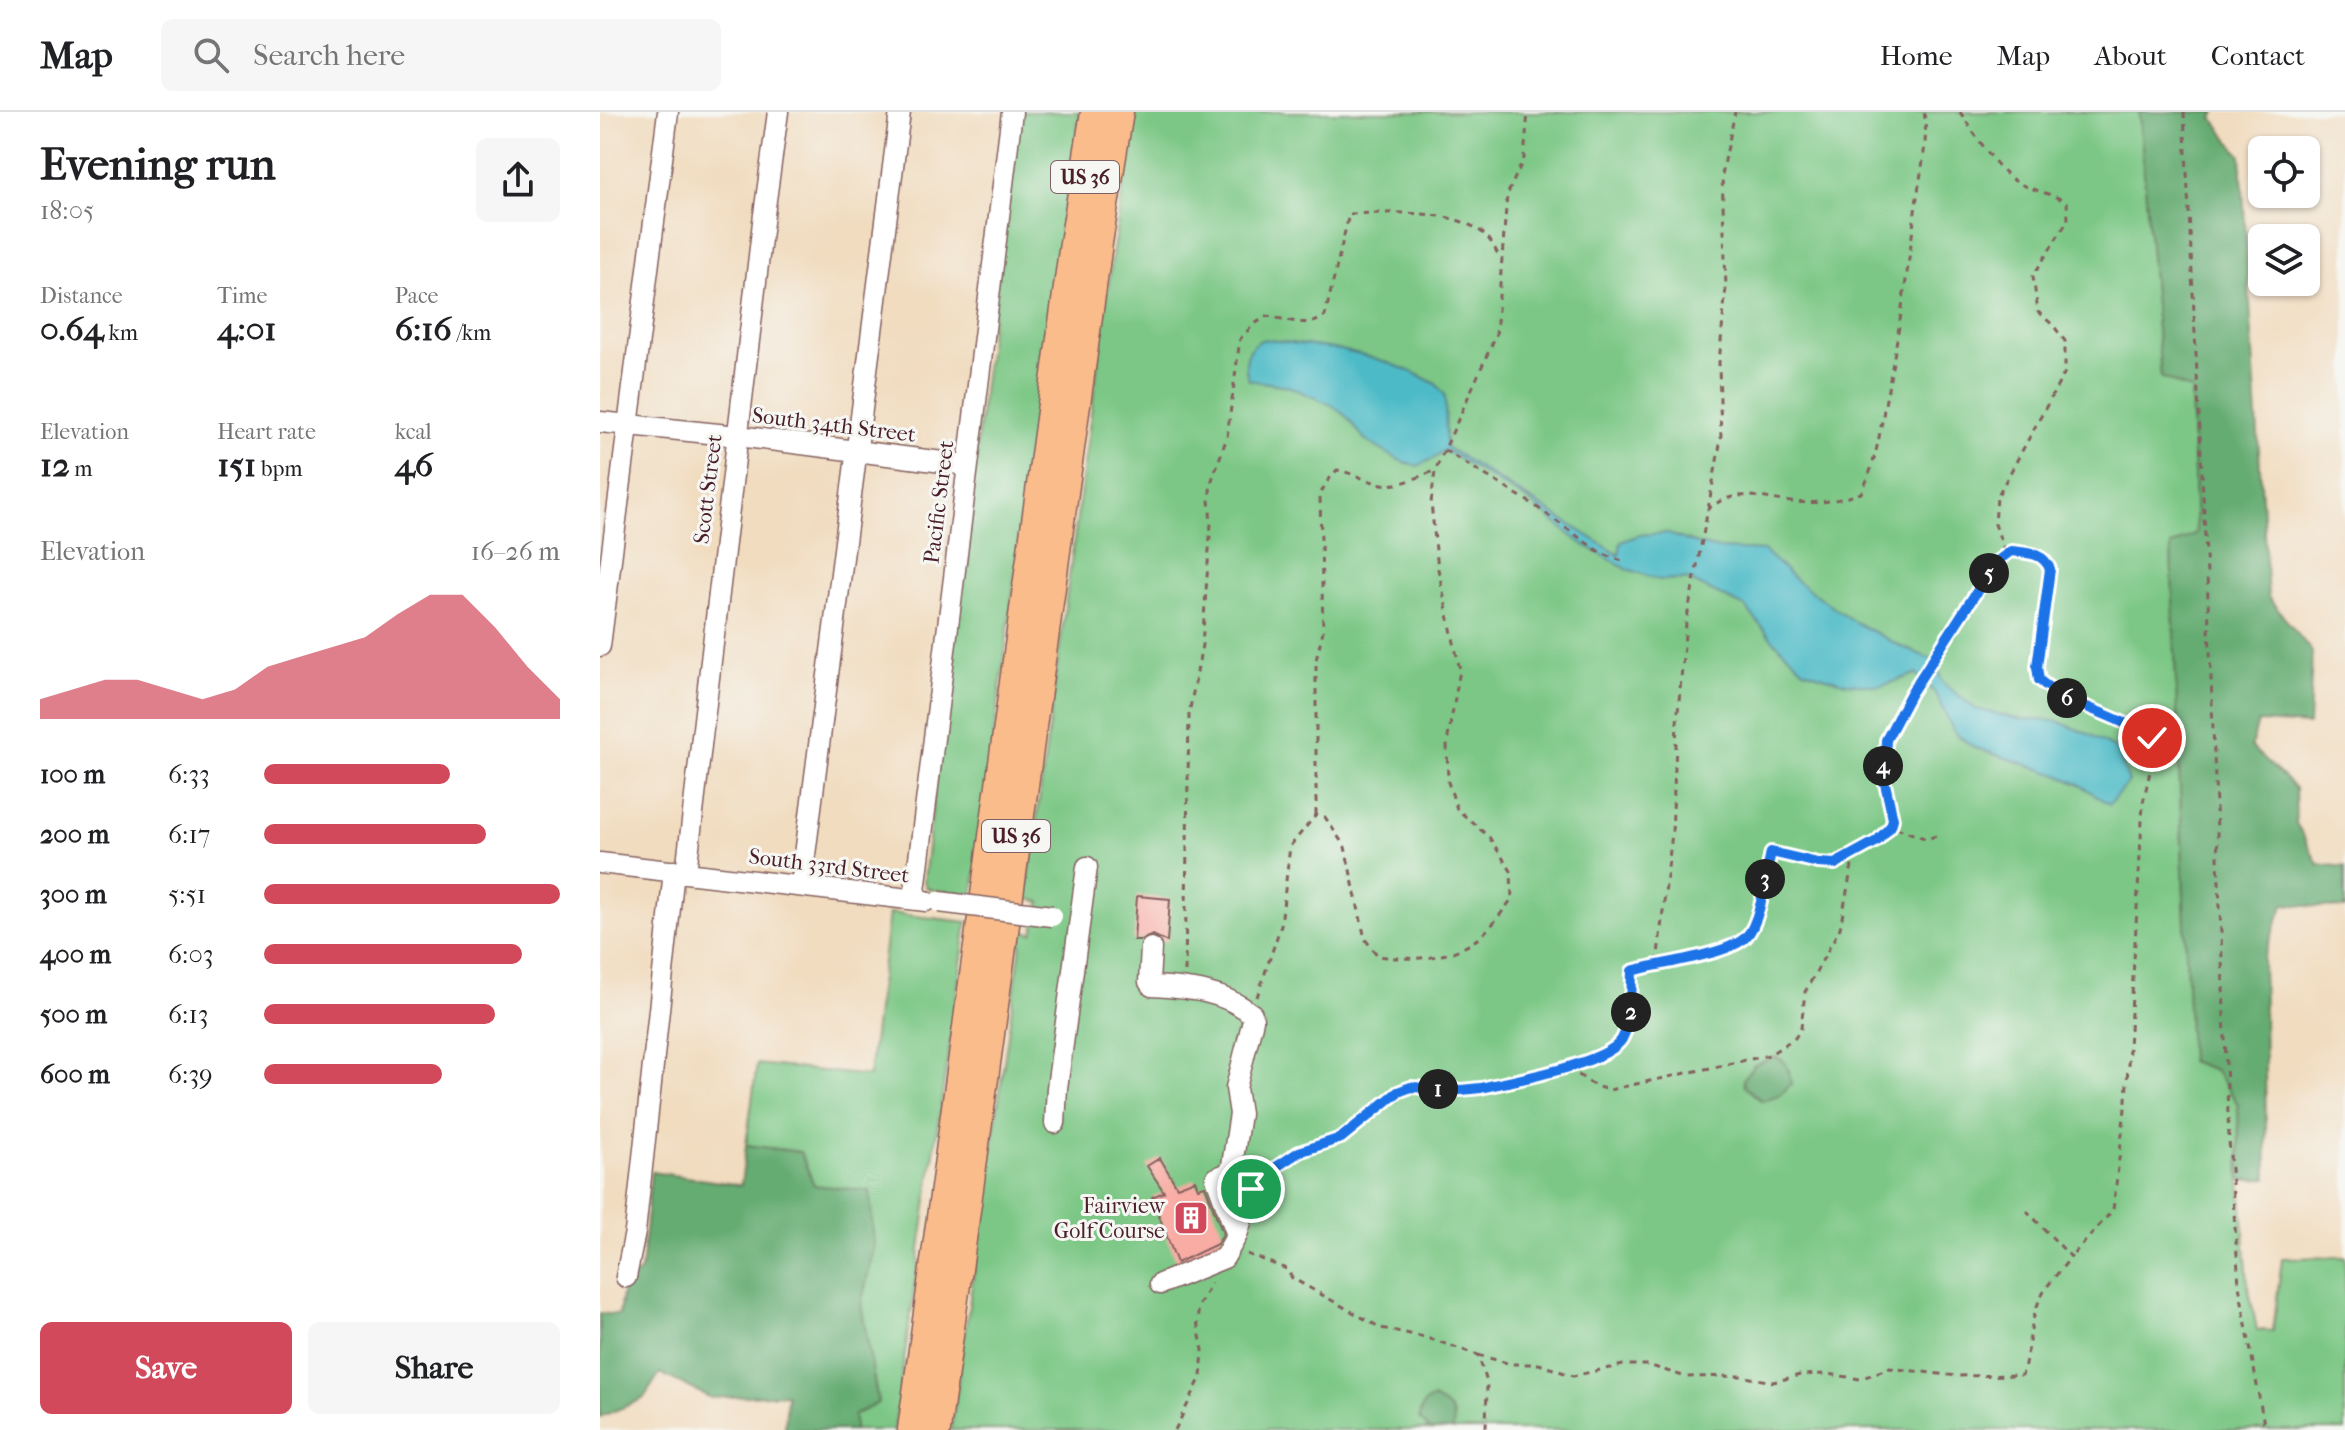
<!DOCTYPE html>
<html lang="en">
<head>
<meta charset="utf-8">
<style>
	:root { --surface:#fff; --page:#f6f6f6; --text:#202124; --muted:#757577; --line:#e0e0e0; --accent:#d1495b }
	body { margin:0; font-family:"IM FELL French Canon",serif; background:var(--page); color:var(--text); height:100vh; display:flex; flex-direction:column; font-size:30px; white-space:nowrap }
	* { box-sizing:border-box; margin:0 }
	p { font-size:26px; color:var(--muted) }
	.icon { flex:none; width:44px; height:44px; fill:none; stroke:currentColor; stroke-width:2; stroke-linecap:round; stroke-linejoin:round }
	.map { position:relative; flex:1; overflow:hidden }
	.panel { display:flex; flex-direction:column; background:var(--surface); width:600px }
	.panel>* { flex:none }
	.controls { position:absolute; left:1648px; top:24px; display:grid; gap:16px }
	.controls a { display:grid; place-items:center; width:72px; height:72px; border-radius:12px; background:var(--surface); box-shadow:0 2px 6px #0004; font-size:40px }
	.pin { position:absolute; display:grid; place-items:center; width:68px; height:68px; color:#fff; margin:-34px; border:4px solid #fff; border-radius:50%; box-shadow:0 2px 8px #0007 }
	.km { position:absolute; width:40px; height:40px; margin:-20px; border-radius:50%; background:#222; color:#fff; font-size:22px; line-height:40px; text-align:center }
	.round { display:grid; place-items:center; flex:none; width:84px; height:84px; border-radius:12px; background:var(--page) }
	.headline { display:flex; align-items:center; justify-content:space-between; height:136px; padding:0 40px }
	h1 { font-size:44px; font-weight:700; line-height:60px }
	.figures { display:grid; grid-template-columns:repeat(3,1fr); gap:12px; height:136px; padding:8px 40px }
	.figures div { display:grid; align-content:center }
	.figures b { font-size:34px; font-weight:700 }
	.figures small { font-size:22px; font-weight:400 }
	.figures p { font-size:22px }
	.chart { height:224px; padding:16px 40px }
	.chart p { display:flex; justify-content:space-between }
	.chart svg { width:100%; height:144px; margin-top:8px; fill:var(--accent); opacity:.7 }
	.primary-button { display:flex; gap:16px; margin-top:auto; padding:16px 40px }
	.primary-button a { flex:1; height:92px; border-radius:12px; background:var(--accent); color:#fff; font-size:32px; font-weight:700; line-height:92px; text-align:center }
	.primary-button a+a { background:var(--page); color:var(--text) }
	ul { padding:0 40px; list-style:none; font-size:26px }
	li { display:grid; grid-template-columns:128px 96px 1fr; align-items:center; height:60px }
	li i { height:20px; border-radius:10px; background:var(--accent) }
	header { display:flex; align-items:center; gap:48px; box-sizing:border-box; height:112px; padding:0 40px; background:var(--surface); border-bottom:2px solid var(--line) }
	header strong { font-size:38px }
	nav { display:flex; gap:44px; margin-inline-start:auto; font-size:28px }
	.search { width:560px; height:72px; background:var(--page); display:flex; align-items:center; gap:20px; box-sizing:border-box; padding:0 28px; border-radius:12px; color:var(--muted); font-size:30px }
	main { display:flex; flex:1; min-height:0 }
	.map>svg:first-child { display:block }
</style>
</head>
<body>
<header>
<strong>Map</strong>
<div class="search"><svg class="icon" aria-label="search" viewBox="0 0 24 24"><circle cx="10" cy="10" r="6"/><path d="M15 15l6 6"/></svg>Search here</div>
<nav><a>Home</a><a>Map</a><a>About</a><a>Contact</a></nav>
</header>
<main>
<section class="panel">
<div class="headline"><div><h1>Evening run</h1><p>18:05</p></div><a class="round"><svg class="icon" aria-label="share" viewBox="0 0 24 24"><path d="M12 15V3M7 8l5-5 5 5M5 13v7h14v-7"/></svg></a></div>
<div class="figures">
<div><p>Distance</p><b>0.64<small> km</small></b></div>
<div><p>Time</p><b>4:01</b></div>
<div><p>Pace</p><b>6:16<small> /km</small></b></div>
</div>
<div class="figures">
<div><p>Elevation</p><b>12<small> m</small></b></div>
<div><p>Heart rate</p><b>151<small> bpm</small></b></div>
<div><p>kcal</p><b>46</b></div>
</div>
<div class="chart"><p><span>Elevation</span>16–26 m</p>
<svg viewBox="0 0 160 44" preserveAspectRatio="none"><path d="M0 44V38L10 35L20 32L30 32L40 35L50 38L60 35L70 28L80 25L90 22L100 19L110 12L120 6L130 6L140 16L150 28L160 38V44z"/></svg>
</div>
<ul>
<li><b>100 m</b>6:33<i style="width:63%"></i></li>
<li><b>200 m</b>6:17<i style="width:75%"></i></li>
<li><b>300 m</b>5:51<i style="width:100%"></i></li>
<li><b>400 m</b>6:03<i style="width:87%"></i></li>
<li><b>500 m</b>6:13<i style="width:78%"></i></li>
<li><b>600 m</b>6:39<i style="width:60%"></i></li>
</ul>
<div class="primary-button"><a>Save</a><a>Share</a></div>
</section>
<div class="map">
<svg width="1745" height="1318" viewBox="0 0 1745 1318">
	<rect width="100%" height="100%" fill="#f6f6f2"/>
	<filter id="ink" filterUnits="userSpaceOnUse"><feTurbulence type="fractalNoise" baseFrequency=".0125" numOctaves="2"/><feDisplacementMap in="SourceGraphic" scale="16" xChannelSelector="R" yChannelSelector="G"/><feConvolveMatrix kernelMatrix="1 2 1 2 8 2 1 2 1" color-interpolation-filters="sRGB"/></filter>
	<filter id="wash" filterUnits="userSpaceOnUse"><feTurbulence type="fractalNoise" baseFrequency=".006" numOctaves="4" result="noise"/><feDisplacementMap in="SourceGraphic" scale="32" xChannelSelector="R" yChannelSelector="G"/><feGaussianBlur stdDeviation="1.8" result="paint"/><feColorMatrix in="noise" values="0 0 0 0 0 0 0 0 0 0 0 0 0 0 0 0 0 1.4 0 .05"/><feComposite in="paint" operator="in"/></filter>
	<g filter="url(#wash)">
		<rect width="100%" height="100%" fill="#f1dcbf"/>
		<path fill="#7cc785" stroke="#637358" stroke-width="2" d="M417 0H480L453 177 373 782 333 778 326 775 324 768Z
			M536 0H1539L1561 265 1591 278 1596 421 1571 435 1590 949 1615 958 1638 992 1640 1068 1648 1172 1657 1218 1673 1219 1682 1146 1745 1145V1318H351L423 819 433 821 441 790 426 786 513 138Z
			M289 801 367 810 294 1318H254V1303L278 1291 261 1193 274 1136 214 1073 200 1040 146 1033 157 952 269 964Z"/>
		<path fill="#65ac72" stroke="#58664e" stroke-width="2" d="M1539 0H1616L1613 6 1641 44 1668 485 1712 540 1709 613 1658 610 1651 635 1695 676 1696 711 1718 752 1745 755V797L1684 792 1663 846 1667 1067 1640 1068 1638 992 1615 958 1590 949 1571 434 1596 421 1591 278 1561 265Z
			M1175 945C1189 948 1189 959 1191 972L1181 982 1162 989 1144 974 1143 967 1154 953Z
			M146 1033 200 1040 214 1073 270 1079 274 1136 261 1193 278 1291 254 1303V1318H185L187 1282 111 1286 60 1261 43 1287 0 1305V1201L19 1203 23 1174 41 1159 51 1060 141 1073Z
			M834 1287C848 1295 858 1301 852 1318H830L819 1307C820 1297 823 1288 834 1287Z"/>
		<path fill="#4dbbc7" stroke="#4c6d79" stroke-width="2" d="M664 227 740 238 777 247 810 259 836 272 845 283 846 335 1019 443 1021 430 1039 423 1066 421 1094 431 1119 437 1164 439 1198 470 1253 509 1302 535 1334 548 1343 571 1376 597 1418 607 1457 609 1491 623 1518 639 1529 670 1509 692 1480 673 1458 663 1373 635 1354 620 1335 581 1316 562 1281 574 1246 571 1204 558 1173 528 1145 495 1086 467 1060 468 1027 457 981 431 927 388 844 338 833 347 817 354 801 349 766 329 747 305 732 293 688 274 649 268C642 252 647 233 664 227Z"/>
		<g id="blocks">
			<path fill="#f9aca4" d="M537 784 570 787 567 830 553 823 541 828H534Z
				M560 1046 577 1075 595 1068 598 1076 605 1074 623 1122 617 1132 577 1151 552 1085 564 1080 547 1054Z"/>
		</g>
	</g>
	<g filter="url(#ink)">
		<use href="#blocks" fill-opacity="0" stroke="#84615f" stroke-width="2"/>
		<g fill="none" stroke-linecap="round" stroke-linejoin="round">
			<g stroke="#84615f" stroke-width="23">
				<path id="minor" d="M0 310 138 324 366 353
					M0 534 68 0
					M0 751 326 789
					M86 760 163 110 178 0
					M201 774 300 0
					M314 787 412 0
					M551 836 549 870 552 874C589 876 623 879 652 902L653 908 636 976 640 1002 631 1060 616 1066 637 1123 624 1146 560 1172
					M455 1011 457 976 487 755
					M631 1060 646 1068 651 1077 637 1123
					M26 1165 35 1120 74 759"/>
			</g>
			<g stroke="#84615f" stroke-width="33">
				<path id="highway" d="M313 1318 475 131 496 0
					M335 1318 497 131 518 0"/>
			</g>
			<path stroke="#84615f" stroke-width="3" stroke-dasharray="6 6" stroke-linecap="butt" d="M1360 0C1372 18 1397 58 1415 69 1431 79 1451 80 1467 91L1468 108 1433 164 1438 200 1453 213 1465 229V260L1397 385 1395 412 1405 441
				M1584 0 1607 463 1629 1028 1639 1173 1665 1318
				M844 338 931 391 1001 441 1022 449
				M1108 397 1121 327 1119 251 1126 175 1122 63 1135 0
				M716 703V548L723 519 720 383 726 371 737 358C753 361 766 369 782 372 799 375 818 365 834 359
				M1336 724 1327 727 1291 714 1293 707 1284 667 1286 628 1311 581 1396 450 1411 439 1433 441 1446 449 1450 457 1437 555 1439 568C1472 595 1516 602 1552 626L1551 655 1543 691 1526 988 1513 1098 1471 1145
				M1057 851 1072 721 1077 611 1086 511 1108 397C1138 374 1159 387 1192 390 1216 392 1239 389 1261 381 1276 352 1280 319 1286 287 1299 222 1308 157 1316 92 1320 63 1329 28 1324 0
				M585 860 589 602 602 533 611 411 609 388 611 371 627 325 640 227 653 213 667 204C686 207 710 217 725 204L749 102C788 101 858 95 887 125 892 130 896 139 900 146
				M657 885 681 813 690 734 716 703 725 705 745 735 765 827 778 844C814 849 857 848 884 821 895 811 903 798 912 787L911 759 889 725 857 697 848 670 847 631 860 558 838 457 831 391 835 359 896 223 907 83 924 46 928 0
				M967 955C1031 934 1030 923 1032 859 1059 851 1128 843 1146 824 1161 810 1166 761 1171 740L1218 751 1235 752 1253 743
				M662 1064 699 1040 741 1026 798 980 811 975 861 978 881 976 967 955 995 974 1009 978 1169 943 1195 926 1201 916 1205 880 1240 816 1254 743 1277 729 1291 714
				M647 1142 687 1157 692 1166 781 1216 825 1225 878 1243 887 1270 886 1318
				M878 1243 911 1252H939L973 1264 1023 1253H1048L1086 1265 1140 1264 1173 1270 1200 1263 1229 1262 1260 1267 1289 1256 1357 1264 1422 1263C1430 1238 1429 1211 1440 1187 1447 1172 1461 1158 1471 1145L1427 1099
				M575 1318 601 1265 603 1238 597 1210 599 1193 611 1171"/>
			<use href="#minor" stroke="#fff" stroke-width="20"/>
			<use href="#highway" stroke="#fabc8b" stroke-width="30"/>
			<g stroke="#84615f" stroke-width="23" stroke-linecap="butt">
				<path id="minor-bridge" d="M339 790 452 804"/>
			</g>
			<use href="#minor-bridge" stroke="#fff" stroke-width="20"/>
		</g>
	</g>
	<g fill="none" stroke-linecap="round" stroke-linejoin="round" filter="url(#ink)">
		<g stroke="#fff" stroke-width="16">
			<path id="route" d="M651 1077 649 1073 699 1040 741 1026 798 980 811 975 861 978 881 976C910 969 1008 952 1022 927 1033 906 1031 882 1032 859 1059 851 1128 843 1146 825 1161 810 1166 761 1171 740L1218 751 1235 752 1277 729 1291 714 1293 707 1284 667 1286 628 1311 581 1396 450 1411 439C1427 441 1443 440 1450 457L1437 555 1439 568C1472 595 1516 602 1552 626"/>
		</g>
		<use href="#route" stroke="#1a73e8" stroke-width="10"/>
	</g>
	<defs>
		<g id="building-square" transform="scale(1.8)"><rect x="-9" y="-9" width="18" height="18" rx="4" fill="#d1495b" stroke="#f6f6f2"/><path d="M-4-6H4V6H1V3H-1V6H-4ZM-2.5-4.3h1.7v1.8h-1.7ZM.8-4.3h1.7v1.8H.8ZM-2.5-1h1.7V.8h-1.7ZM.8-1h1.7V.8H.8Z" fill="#fff"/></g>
	</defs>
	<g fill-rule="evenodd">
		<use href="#building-square" x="591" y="1106"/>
	</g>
	<g text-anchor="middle" stroke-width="6" stroke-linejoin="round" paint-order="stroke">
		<g fill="#f6f6f2" stroke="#7e6067" stroke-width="2">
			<rect x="451" y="49" width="68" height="32" rx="6"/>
			<rect x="382" y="708" width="68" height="32" rx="6"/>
		</g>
		<g font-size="20" font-weight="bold" fill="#4a1f2b">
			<text x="485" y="72">US 36</text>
			<text x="416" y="731">US 36</text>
		</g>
		<g font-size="22" fill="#4a1f2b" stroke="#f6f6f2">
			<text transform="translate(234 312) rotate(7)" y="8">South 34th Street</text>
			<text transform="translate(107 377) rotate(-83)" y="8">Scott Street</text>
			<text transform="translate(338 390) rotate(-83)" y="8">Pacific Street</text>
			<text transform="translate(229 753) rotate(7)" y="8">South 33rd Street</text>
		</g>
		<g font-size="22" fill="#4a1f2b" stroke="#f6f6f2" text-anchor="end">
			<text x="565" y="1101">Fairview<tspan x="565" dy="25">Golf Course</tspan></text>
		</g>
	</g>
</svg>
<div class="controls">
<a><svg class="icon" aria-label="locate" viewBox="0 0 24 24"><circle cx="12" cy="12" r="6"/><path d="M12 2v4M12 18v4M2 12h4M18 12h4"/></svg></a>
<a><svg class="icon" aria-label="layers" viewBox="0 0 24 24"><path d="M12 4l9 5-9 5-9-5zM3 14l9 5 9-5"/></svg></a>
</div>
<div class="pin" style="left:651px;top:1077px;background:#1e9e55"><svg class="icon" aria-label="arrive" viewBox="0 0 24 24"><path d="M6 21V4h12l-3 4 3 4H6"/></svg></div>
<div class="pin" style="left:1552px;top:626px;background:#d93025"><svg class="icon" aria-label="check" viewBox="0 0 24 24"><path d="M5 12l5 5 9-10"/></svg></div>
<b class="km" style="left:838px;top:977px">1</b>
<b class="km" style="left:1031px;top:900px">2</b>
<b class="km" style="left:1165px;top:767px">3</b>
<b class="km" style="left:1283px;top:654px">4</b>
<b class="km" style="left:1389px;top:461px">5</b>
<b class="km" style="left:1467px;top:586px">6</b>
</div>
</main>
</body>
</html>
